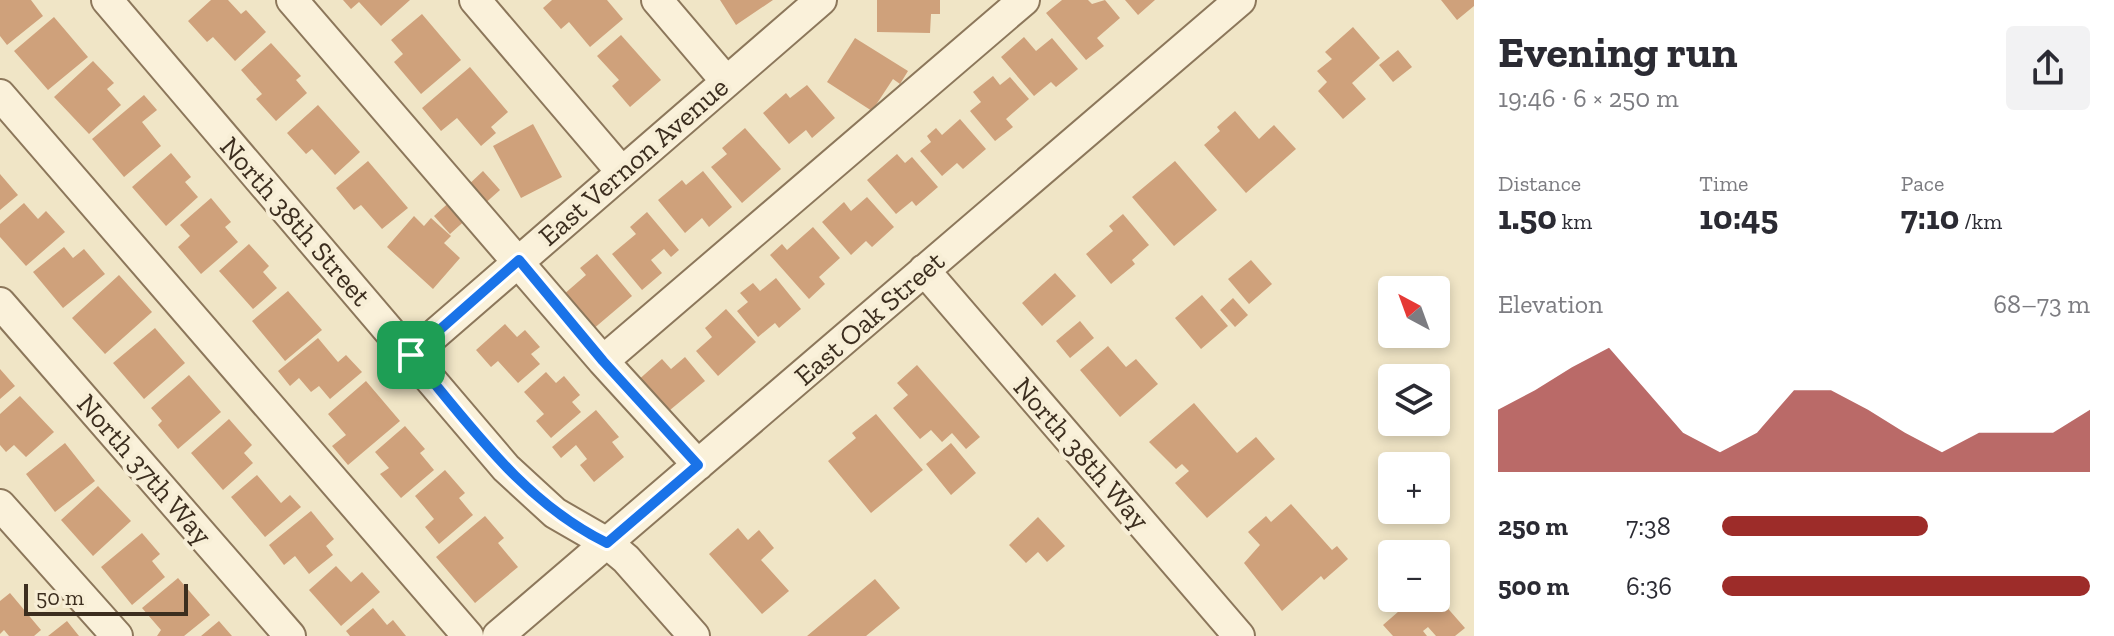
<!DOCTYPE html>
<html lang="en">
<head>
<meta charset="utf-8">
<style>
	:root { --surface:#fff; --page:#f2f2f3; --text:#2b2b33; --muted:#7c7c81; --accent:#9d2c29 }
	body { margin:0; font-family:"Zilla Slab",serif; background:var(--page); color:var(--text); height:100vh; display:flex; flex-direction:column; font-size:30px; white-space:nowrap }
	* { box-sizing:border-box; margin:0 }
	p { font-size:26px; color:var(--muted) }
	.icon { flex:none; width:44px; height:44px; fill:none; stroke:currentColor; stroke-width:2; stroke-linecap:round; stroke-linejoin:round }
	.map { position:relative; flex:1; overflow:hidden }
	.details { display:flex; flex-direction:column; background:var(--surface); width:640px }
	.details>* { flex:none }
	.needle { width:52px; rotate:319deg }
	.buttons { position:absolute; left:1378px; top:276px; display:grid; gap:16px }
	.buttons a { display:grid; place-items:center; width:72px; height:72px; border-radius:8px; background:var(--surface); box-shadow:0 4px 12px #0003; font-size:40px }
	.scale { position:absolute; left:24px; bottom:20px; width:164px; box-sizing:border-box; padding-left:8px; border:4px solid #3c2e1f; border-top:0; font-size:22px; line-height:28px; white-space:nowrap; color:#3c2e1f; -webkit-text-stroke:6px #f7eed6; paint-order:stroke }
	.pin { position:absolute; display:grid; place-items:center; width:68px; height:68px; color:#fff; margin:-34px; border-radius:16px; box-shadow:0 4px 12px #0006 }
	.round { display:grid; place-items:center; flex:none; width:84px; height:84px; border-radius:8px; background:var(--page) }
	.overview { display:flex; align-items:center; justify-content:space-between; height:136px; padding:0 24px }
	h1 { font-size:44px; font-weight:700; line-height:60px }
	.stats { display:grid; grid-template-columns:repeat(3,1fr); gap:12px; height:136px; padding:8px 24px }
	.stats div { display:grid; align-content:center }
	.stats b { font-size:34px; font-weight:700 }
	.stats small { font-size:22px; font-weight:400 }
	.stats p { font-size:22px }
	.chart { height:224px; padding:16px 24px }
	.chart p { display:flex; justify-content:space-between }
	.chart svg { width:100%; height:144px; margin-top:8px; fill:var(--accent); opacity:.7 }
	ul { padding:0 24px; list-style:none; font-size:26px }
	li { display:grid; grid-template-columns:128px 96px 1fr; align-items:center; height:60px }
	li i { height:20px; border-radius:10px; background:var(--accent) }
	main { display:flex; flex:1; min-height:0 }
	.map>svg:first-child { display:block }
</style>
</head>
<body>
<main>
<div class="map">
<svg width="1474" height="636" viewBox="0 0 1474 636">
	<rect width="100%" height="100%" fill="#f0e5c6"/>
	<path fill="#cfa17b" d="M0 0H31L43 16 7 45 0 36Z
		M211 0H228L241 14 246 10 266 32 235 61 213 37 207 42 188 21Z
		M343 0H410L381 26 359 2 351 9Z
		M552 0H607L623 19 590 47 569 22 561 29 543 8Z
		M720 0H773L736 25Z
		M877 0H940V14H931L930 33 877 32Z
		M1062 0H1088L1092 4 1105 0 1120 18 1097 38 1104 46 1086 60 1046 13Z
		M1125 0H1155L1138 15Z
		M1441 0H1474V6L1457 20Z
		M422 14 461 60 421 94 394 62 403 54 391 40Z
		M54 17 88 57 48 90 14 51Z
		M1353 27 1380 58 1352 83 1366 99 1343 119 1318 91 1327 82 1317 71 1332 59 1325 52Z
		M621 35 661 80 630 107 612 86 619 80 597 56Z
		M1024 37 1036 51 1052 38 1078 69 1056 87 1051 82 1034 96 1001 57Z
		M855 38 908 71 900 84 893 79 872 111 827 82Z
		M271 43 301 76 296 80 307 93 276 121 256 99 262 94 241 70Z
		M1398 50 1412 67 1393 82 1379 65Z
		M93 61 114 83 107 89 121 105 89 134 54 97Z
		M470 67 508 112 491 127 496 133 481 146 457 118 441 131 422 108Z
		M993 76 1000 85 1010 77 1029 99 1006 119 1013 127 995 141 970 111 981 102 973 92Z
		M807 85 835 118 812 138 806 130 789 144 763 113 786 93 790 98Z
		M144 95 157 110 142 122 161 146 124 177 92 139Z
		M318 105 360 152 335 175 312 149 306 154 287 133Z
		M1235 111 1259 139 1274 125 1296 149 1246 193 1204 145 1220 131 1217 127Z
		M960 119 986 149 963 169 957 163 942 176 920 151 931 142 927 136 936 128 942 135Z
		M533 124 562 177 521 198 493 146Z
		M745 128 781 169 742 203 711 167 727 154 722 148Z
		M171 153 191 177 185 182 198 197 166 226 132 187Z
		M897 154 905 163 912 157 938 187 916 206 912 201 896 214 867 180Z
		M368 161 408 208 382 229 361 205 354 210 336 188Z
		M1175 161 1217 210 1174 246 1132 197Z
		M483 171 500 190 482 206 465 188Z
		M703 171 732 207 709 227 702 218 685 233 658 200 682 180 686 185Z
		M0 174 18 195 0 210Z
		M867 197 894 227 872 247 866 241 851 255 822 222 844 202 851 211Z
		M211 198 231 222 225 227 238 242 201 274 178 247 190 236 180 225Z
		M454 198 470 216 450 234 434 216Z
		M24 203 38 219 46 211 65 232 26 266 0 237V224Z
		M647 212 679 250 671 257 664 249 651 260 662 273 642 290 612 254 636 234 630 227Z
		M1123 214 1149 245 1132 260 1135 264 1111 284 1086 254 1113 231 1109 226Z
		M414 216 424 226 431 218 451 236 444 243 460 258 433 289 387 247Z
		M813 227 840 258 819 277 825 284 809 299 770 255 782 244 787 250Z
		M249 244 269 266 263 272 277 288 253 309 219 271Z
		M64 247 73 258 84 249 105 274 63 308 33 272Z
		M597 254 632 296 592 330 563 295 586 275 580 268Z
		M1251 260 1272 284 1249 304 1228 279Z
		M1055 273 1076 296 1042 326 1022 303Z
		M119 275 152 312 105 354 72 318Z
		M776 278 801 309 779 328 775 323 758 337 737 311 748 302 740 293 753 283 760 291Z
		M288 291 322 330 285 361 252 321Z
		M1202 295 1228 326 1201 349 1175 318Z
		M1233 298 1248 315 1235 327 1220 310Z
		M726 309 756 342 718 376 696 351 712 337 705 328Z
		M1080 321 1094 338 1070 358 1056 341Z
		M505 324 517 337 525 330 540 347 531 354 540 364 518 383 498 361 491 367 476 350Z
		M155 328 185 363 144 399 113 363Z
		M318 338 338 362 346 355 362 372 330 399 319 386 311 392 299 378 290 386 278 371Z
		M1108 346 1126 367 1136 359 1158 384 1120 417 1080 370Z
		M685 357 705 381 664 415 636 382 662 359 671 369Z
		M917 365 980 437 966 449 952 433 942 442 931 430 920 439 893 408 908 395 897 383Z
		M0 369 15 386 0 399Z
		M546 372 556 383 564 376 580 395 572 402 581 412 551 438 536 421 544 414 524 392Z
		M189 375 221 412 178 449 158 425 162 421 151 408Z
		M366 381 400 421 348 465 332 446 346 435 328 414Z
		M20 396 54 432 26 457 14 445 6 452 0 445V414Z
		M1194 403 1237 453 1256 437 1275 459 1207 518 1175 483 1189 471 1182 464 1176 469 1149 442Z
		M596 410 619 437 612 442 624 457 594 482 580 465 587 459 576 445 561 458 552 447Z
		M876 414 923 470 871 513 828 461 856 438 852 433Z
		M229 419 252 445 244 453 253 463 223 490 191 453Z
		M405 426 425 449 420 453 434 470 401 498 380 474 389 468 375 452Z
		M65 443 95 481 55 512 26 474Z
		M951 443 976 473 951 495 926 464Z
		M445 470 465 493 459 498 473 515 439 544 425 527 434 519 415 496Z
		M257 475 281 503 290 495 301 507 265 537 231 497Z
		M98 486 131 521 93 556 61 520Z
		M1392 501V510H1419L1401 524 1386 506Z
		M1291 504 1332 550 1337 546 1348 559 1324 580 1321 576 1282 611 1244 563 1260 545 1248 532 1266 516 1271 522Z
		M311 511 334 539 326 546 333 555 309 574 295 556 284 565 269 545Z
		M485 516 504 538 498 543 518 567 475 603 436 557Z
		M1038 517 1065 546 1047 562 1038 552 1026 563 1009 545Z
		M738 528 748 540 759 530 774 548 761 560 789 591 762 614 709 554Z
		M142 533 160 554 152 561 165 577 132 605 101 567Z
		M336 566 351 582 362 572 380 592 341 626 309 590Z
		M178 578 210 615 184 636H157L161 630 142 608Z
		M875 579 900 608 866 636H807Z
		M10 593 41 630 34 636H9L4 630 0 634V601Z
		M1436 595 1465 628 1455 636H1436L1428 627 1423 631 1427 636H1393L1383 625 1414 598H1436Z
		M373 608 387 625 393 620 406 636H350L346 631Z
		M67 621 79 636H48Z
		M219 621 232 636H201Z"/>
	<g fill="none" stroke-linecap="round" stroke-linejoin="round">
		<g stroke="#8c775b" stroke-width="34">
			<path id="minor" d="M107 0 506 468 555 513 607 543 626 559 694 636
				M292 0 603 361 698 465
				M475 0 621 171
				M657 0 726 81
				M0 95 468 636
				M924 270 1239 636
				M0 303 290 636
				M411 355 821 0
				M603 361 1024 0
				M0 505 117 636
				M498 636 1240 0"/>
		</g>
		<use href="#minor" stroke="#faf1da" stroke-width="30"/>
	</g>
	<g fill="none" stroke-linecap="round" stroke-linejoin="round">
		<g stroke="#fff" stroke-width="16">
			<path id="route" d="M519 260 603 361 698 465 607 543C523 502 470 425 411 355Z"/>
		</g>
		<use href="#route" stroke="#1a73e8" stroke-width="10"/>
	</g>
	<g text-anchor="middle" stroke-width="8" stroke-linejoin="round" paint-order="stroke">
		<g font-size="28" fill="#3c2e1f" stroke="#f7eed6">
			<text transform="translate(633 161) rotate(-41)" y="10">East Vernon Avenue</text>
			<text transform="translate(296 221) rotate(49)" y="10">North 38th Street</text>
			<text transform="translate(869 318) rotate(-41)" y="10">East Oak Street</text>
			<text transform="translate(1082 453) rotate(49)" y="10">North 38th Way</text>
			<text transform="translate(145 469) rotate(49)" y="10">North 37th Way</text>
		</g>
	</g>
</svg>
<div class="buttons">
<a><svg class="needle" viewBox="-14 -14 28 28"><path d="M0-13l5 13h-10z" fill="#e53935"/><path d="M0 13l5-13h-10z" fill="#7c7c81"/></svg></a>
<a><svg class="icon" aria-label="layers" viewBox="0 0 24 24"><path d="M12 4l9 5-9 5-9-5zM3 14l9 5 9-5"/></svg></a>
<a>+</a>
<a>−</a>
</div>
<div class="scale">50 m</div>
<div class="pin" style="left:411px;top:355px;background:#1e9e55"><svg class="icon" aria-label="arrive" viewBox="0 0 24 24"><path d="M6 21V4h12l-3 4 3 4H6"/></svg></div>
</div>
<section class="details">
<div class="overview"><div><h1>Evening run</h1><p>19:46 · 6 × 250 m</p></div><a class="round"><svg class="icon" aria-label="share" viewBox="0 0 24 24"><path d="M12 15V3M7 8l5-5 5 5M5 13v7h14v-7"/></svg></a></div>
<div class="stats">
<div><p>Distance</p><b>1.50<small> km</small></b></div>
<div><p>Time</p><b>10:45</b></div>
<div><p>Pace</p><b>7:10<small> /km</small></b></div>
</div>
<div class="chart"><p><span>Elevation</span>68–73 m</p>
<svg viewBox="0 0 160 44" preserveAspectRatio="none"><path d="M0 44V25L10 19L20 12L30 6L40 19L50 32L60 38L70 32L80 19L90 19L100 25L110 32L120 38L130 32L140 32L150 32L160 25V44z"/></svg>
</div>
<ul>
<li><b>250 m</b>7:38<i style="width:56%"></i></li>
<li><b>500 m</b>6:36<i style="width:100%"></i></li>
</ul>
</section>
</main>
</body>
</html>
